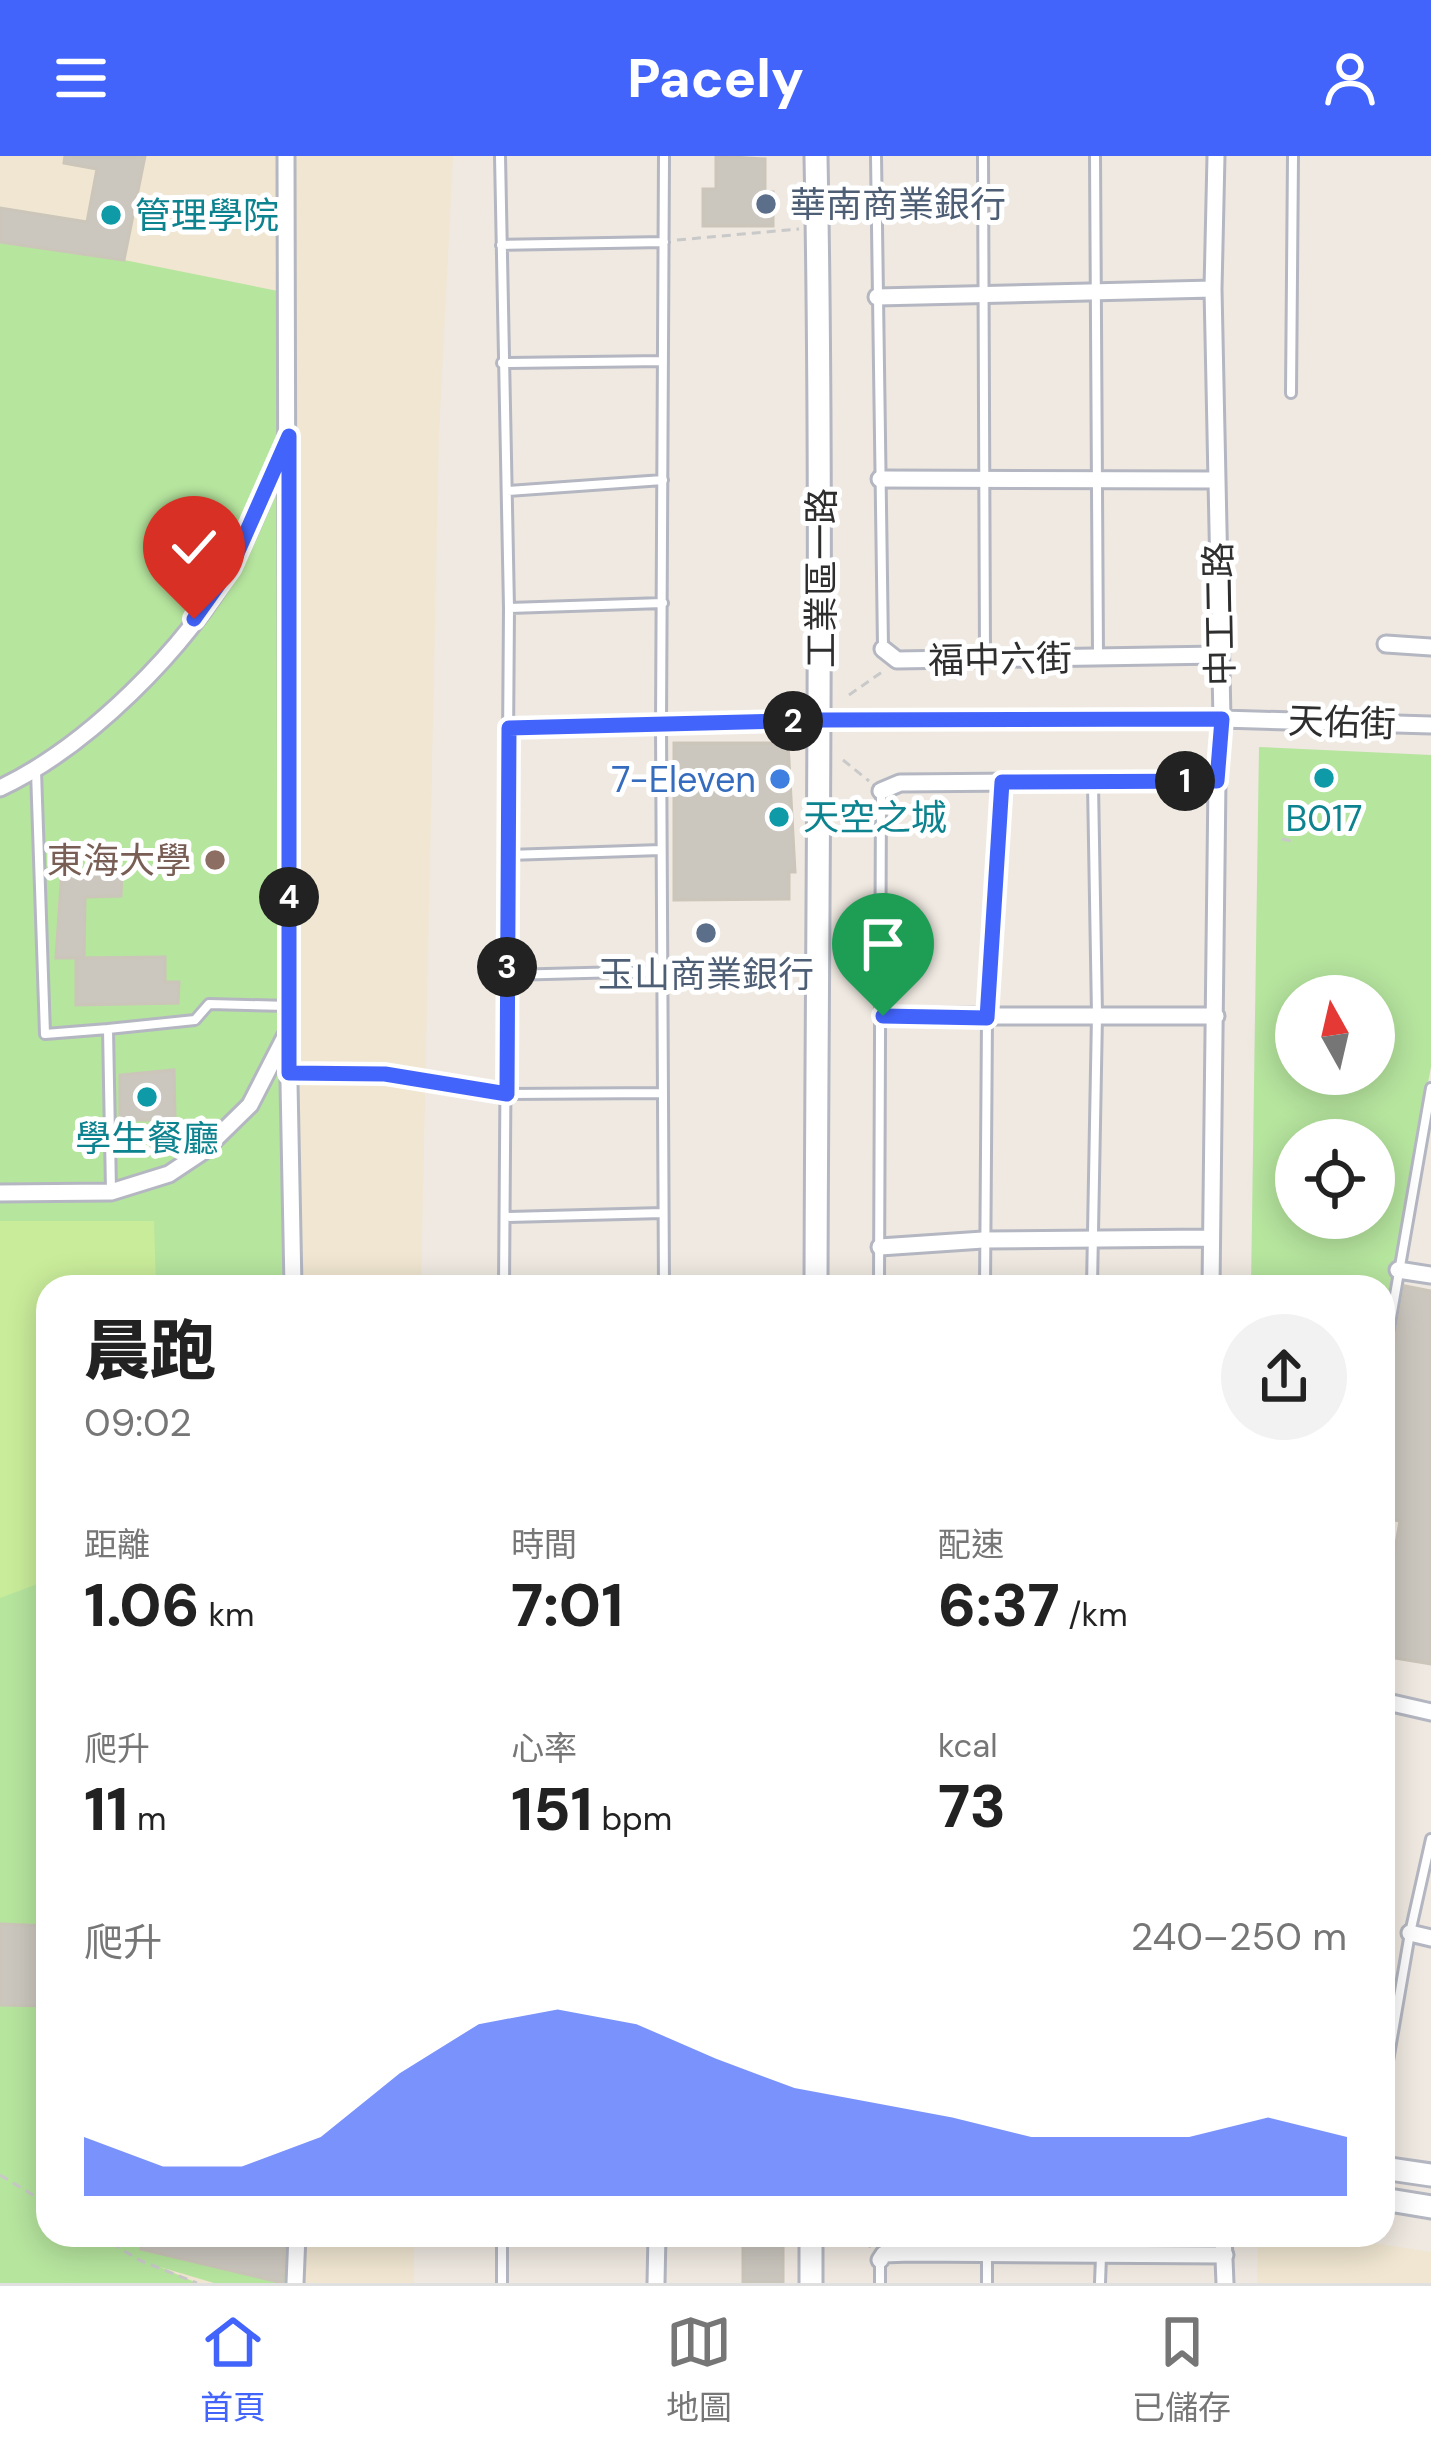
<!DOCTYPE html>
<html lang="zh-TW">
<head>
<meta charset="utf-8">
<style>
	:root { --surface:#fff; --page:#f2f2f2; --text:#222; --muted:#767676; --line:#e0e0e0; --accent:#4264fb }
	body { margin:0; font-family:"DM Sans","Noto Sans TC",sans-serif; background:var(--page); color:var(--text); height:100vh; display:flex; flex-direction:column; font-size:45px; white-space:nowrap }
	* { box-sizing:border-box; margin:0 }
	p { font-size:39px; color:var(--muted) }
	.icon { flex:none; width:66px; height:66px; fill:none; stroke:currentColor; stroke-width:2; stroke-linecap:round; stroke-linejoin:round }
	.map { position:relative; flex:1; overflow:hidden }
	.panel { position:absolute; left:36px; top:1119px; width:1359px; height:972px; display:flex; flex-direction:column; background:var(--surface); border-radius:36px; box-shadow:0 6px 30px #0003 }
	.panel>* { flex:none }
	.needle { width:78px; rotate:352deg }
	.tools { position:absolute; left:1275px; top:819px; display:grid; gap:24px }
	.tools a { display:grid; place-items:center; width:120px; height:120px; border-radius:50%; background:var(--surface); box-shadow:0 6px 30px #0003; font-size:60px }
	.pin { position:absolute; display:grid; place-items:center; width:102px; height:102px; color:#fff; margin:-123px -51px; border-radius:50% 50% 50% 0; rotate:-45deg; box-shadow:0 0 12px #0007 }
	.pin .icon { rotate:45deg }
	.km { position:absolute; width:60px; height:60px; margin:-30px; border-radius:50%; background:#222; color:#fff; font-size:33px; line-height:60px; text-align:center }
	.round { display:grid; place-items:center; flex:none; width:126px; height:126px; border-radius:63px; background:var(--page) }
	.head { display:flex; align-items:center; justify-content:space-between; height:204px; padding:0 48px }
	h1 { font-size:66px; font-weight:800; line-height:90px }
	.stats { display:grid; grid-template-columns:repeat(3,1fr); gap:18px; height:204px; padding:12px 48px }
	.stats div { display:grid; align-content:center }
	.stats b { font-size:60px; font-weight:800 }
	.stats small { font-size:33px; font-weight:400 }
	.stats p { font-size:33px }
	.chart { height:336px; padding:24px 48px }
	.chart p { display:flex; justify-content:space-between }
	.chart svg { width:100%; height:216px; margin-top:12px; fill:var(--accent); opacity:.7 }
	header { display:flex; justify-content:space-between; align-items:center; height:156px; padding:0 48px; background:var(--accent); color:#fff; font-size:54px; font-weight:800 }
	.tabs { display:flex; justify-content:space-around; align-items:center; height:168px; border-top:3px solid var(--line); background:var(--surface); font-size:33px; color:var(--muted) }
	.tabs a { display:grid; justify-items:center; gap:6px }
	.tabs .active { color:var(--accent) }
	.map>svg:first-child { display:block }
</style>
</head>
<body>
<header><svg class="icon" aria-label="menu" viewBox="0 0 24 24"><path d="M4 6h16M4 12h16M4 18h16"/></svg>Pacely<svg class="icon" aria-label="person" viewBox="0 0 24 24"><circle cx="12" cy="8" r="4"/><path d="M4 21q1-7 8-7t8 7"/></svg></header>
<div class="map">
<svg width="1431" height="2127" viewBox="0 0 1431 2127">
	<rect width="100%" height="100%" fill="#efe9e1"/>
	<path fill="#f0e6d1" d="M0 0H453L439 276 421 1131H48V2079H414V2127H0Z
		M1258 2079 1334 2081 1431 2096V2127H1257Z"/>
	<path fill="#b6e59e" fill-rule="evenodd" d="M0 86 124 104 288 137 293 1131H48V2079H292V2127H214L160 2111 197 2127H0Z
		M1259 591 1431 599V911L1383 1166V1131H1251ZM1296 840H1374V918H1296ZM1296 984H1374V1062H1296Z"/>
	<path fill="#c9ec9a" d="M0 1065H154L156 1131H48V1424L0 1442Z"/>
	<path fill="#cbc7bf" stroke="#cbc5ba" stroke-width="3" d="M65 0H145L124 104 0 86V52L87 66 97 13 64 7Z
		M716 0 765 3V36H773V70H703V33H716Z
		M674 587H788L795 716H789V743L674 744Z
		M122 713 121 740 85 741 84 802H56L62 714Z
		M165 801V826H179L178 847 76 849V802Z
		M174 914 175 964H120V919Z
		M1405 1130 1431 1135V1508L1383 1500V1462L1400 1365 1383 1362V1257Z
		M0 1768 48 1770V1850L0 1849Z
		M141 2079H285L283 2127 141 2093Z
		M743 2079H783V2127H743Z"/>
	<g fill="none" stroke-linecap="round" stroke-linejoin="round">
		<g stroke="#b4b7c1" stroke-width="14">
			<path id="lane" d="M500 0 509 452 504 1131
				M664 0 661 569 664 1131
				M876 0 883 491
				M983 0 985 501
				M1095 0 1098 500
				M501 89 664 86
				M502 207 663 205
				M1291 237 1293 0
				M507 335 663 324
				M509 452 663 447
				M36 615 45 878 108 873
				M507 699 661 694
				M507 819 662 815
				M507 938 662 937
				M111 1035 108 873 195 864 209 848 289 850
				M505 1061 663 1057
				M879 1131 881 637
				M985 1131 987 862 1002 628
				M1092 1131 1097 859 1093 628
				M1383 1208 1431 932
				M1383 1934 1410 1777 1431 1683
				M502 2079V2127
				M987 2099V2127
				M880 2127V2106
				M1100 2127 1101 2100"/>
		</g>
		<g stroke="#b4b7c1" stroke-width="21">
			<path id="street" d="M286 0 288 876 293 1131
				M877 141 1213 133
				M880 323 1217 324
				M1386 488 1431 491
				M883 493 897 504 1219 499
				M509 572 822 564 1222 563 1431 569
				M0 632C87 591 186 493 233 408 253 370 269 328 285 289
				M881 635 900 627 1217 624
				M883 860H1216
				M0 1037 111 1036 169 1018 202 996 250 949 286 879
				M880 1091 983 1084 1209 1082
				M1398 1114 1431 1119
				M1211 1131 1217 624 1222 563 1213 133 1216 0
				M1383 1545 1431 1556
				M1410 1777 1431 1782
				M1223 2079 1225 2127
				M880 2104 884 2098 910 2097 1225 2099
				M295 2127 297 2079
				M656 2127 657 2079"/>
		</g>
		<g stroke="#b4b7c1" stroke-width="27">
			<path id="secondary" d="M816 1131C817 754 823 377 816 0
				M1383 2012 1431 2019
				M1383 2043 1431 2051
				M811 2079V2127"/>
		</g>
		<path stroke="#c9c9c9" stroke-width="3" stroke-dasharray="9 6" stroke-linecap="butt" d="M677 84 799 73
			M849 539 882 516
			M843 604 869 625
			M1282 683 1296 686
			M303 918H385L490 937
			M0 2019 48 2048
			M99 2079 139 2104 197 2127
			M855 2083 871 2091"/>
		<use href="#lane" stroke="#fff" stroke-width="8"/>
		<use href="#street" stroke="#fff" stroke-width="15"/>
		<use href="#secondary" stroke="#fff" stroke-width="21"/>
	</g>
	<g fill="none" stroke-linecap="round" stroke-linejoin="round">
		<g stroke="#fff" stroke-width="24">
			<path id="route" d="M194 463 231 411 289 280V917L385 918 507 938 509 572 822 564 1222 563 1217 625 1002 626 987 862 883 860"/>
		</g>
		<use href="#route" stroke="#4264fb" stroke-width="15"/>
	</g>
	<g fill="#5c6f8a" stroke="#fff" stroke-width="4.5">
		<circle cx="766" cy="48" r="12"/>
		<circle cx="706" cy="777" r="12"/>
	</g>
	<g fill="#0f9aa8" stroke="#fff" stroke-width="4.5">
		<circle cx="111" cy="59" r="12"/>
		<circle cx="1324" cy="622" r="12"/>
		<circle cx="779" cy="661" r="12"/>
		<circle cx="147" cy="941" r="12"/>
	</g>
	<circle fill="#3f7fe0" stroke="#fff" stroke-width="4.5" cx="780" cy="623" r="12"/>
	<circle fill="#8d6e63" stroke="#fff" stroke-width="4.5" cx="215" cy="704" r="12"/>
	<g text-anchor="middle" stroke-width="10" stroke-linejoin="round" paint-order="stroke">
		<g font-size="36" fill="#4e5e75" stroke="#fff" text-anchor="start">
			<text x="790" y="61">華南商業銀行</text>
			<text x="706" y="831" text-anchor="middle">玉山商業銀行</text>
		</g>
		<g font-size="36" fill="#0d838f" stroke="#fff" text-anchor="start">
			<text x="135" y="72">管理學院</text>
			<text x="803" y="674">天空之城</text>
			<text x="1324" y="675" text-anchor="middle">B017</text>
			<text x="147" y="995" text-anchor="middle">學生餐廳</text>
		</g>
		<g font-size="36" fill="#2e2e2e" stroke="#fff">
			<text transform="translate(821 422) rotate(-90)" y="13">工業區一路</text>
			<text transform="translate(1219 458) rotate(-91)" y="13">中工二路</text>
			<text transform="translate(1000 503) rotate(-1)" y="13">福中六街</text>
			<text transform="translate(1342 566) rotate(2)" y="13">天佑街</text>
		</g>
		<g font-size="36" fill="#366cbe" stroke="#fff" text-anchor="end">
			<text x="756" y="636">7-Eleven</text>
		</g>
		<g font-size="36" fill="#785e54" stroke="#fff" text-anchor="end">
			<text x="191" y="717">東海大學</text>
		</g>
	</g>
</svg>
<div class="tools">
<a><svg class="needle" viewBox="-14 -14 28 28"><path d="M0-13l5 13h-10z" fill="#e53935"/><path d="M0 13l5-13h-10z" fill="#767676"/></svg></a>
<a><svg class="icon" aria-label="locate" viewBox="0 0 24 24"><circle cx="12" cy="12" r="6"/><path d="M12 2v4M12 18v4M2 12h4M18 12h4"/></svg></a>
</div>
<div class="pin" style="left:883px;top:860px;background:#1e9e55"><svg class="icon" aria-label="arrive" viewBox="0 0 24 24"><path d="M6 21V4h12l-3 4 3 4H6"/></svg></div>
<div class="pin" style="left:194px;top:463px;background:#d93025"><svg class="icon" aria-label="check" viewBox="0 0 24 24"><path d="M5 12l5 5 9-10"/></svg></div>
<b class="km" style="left:1185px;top:625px">1</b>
<b class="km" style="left:793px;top:565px">2</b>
<b class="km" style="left:507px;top:811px">3</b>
<b class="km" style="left:289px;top:741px">4</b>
<section class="panel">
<div class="head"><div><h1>晨跑</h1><p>09:02</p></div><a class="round"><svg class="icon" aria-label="share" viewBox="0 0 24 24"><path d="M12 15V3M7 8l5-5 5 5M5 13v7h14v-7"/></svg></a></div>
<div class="stats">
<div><p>距離</p><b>1.06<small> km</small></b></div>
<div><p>時間</p><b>7:01</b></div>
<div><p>配速</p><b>6:37<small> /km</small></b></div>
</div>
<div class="stats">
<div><p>爬升</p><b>11<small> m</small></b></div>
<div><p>心率</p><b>151<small> bpm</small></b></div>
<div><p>kcal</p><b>73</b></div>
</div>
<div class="chart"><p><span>爬升</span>240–250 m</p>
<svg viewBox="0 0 160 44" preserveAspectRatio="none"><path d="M0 44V32L10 38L20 38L30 32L40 19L50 9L60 6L70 9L80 16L90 22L100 25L110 28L120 32L130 32L140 32L150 28L160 32V44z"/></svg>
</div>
</section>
</div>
<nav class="tabs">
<a class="active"><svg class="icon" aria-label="home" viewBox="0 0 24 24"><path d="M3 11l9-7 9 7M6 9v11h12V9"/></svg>首頁</a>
<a><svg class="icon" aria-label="map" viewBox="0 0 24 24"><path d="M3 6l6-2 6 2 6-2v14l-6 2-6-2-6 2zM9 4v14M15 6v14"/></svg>地圖</a>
<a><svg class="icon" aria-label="saved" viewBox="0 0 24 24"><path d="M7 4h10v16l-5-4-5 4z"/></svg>已儲存</a>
</nav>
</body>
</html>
